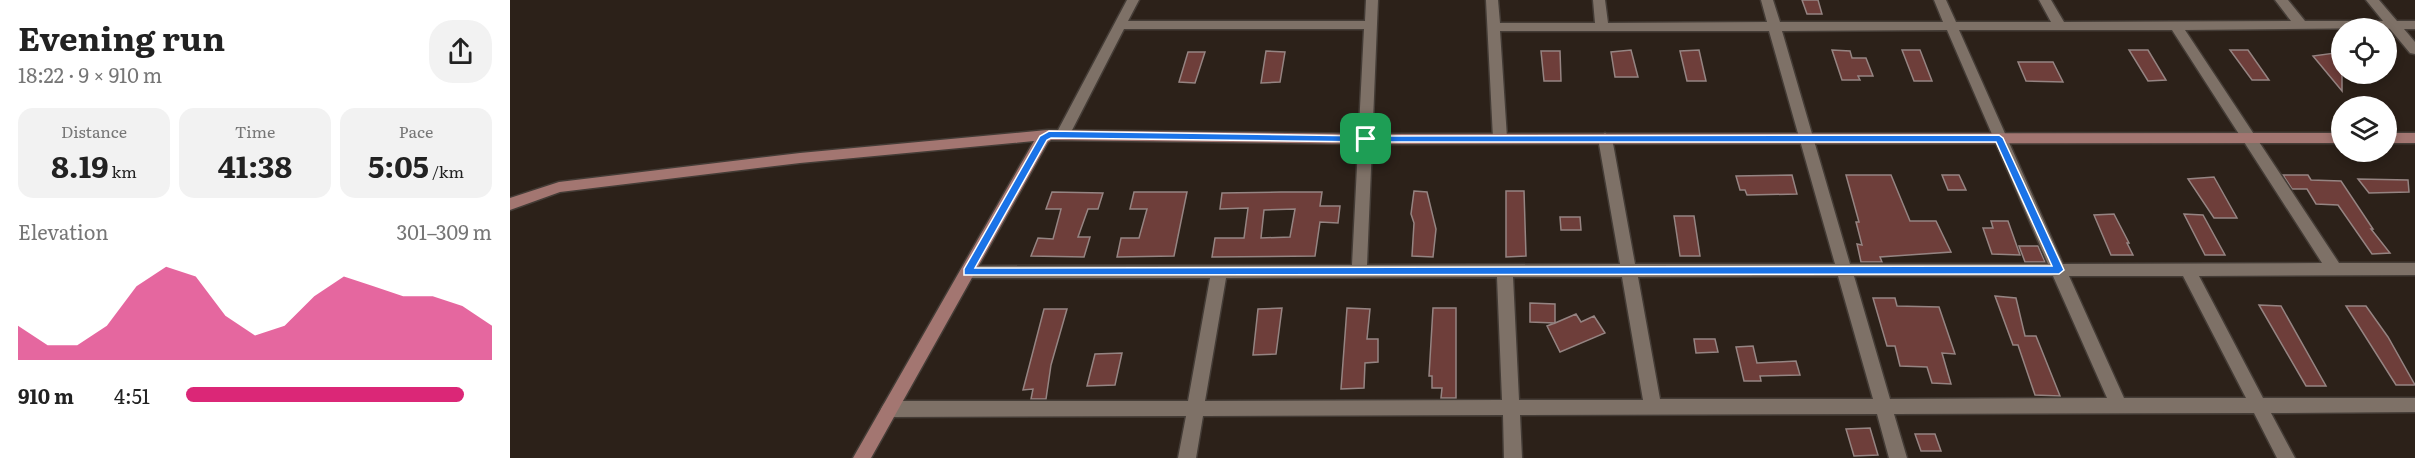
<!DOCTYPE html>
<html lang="en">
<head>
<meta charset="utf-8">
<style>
	:root { --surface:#fff; --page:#f2f2f2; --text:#222; --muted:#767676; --accent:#db2777 }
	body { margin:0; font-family:Literata,serif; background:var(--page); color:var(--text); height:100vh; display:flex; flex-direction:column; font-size:22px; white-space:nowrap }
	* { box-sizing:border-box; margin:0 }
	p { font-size:20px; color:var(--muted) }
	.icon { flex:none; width:33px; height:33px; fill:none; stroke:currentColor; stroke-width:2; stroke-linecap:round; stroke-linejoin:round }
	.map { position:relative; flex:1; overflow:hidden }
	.drawer { display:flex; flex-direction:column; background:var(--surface); width:510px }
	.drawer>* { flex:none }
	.controls { position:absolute; left:1821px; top:18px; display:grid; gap:12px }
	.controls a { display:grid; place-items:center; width:66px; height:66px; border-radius:50%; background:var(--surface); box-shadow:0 3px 9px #0003; font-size:30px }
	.pin { position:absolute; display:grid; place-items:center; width:51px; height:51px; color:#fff; margin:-26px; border-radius:12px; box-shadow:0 3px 9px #0006 }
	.round { display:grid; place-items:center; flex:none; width:63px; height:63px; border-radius:24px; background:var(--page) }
	.head { display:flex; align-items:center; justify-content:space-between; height:102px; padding:0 18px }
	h1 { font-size:33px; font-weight:700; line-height:45px }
	.metrics { display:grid; grid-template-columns:repeat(3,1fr); gap:9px; height:102px; padding:6px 18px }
	.metrics div { display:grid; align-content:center; border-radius:15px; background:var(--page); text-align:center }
	.metrics b { font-size:30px; font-weight:700 }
	.metrics small { font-size:16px; font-weight:400 }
	.metrics p { font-size:16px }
	.chart { height:168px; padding:12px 18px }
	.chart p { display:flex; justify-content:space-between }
	.chart svg { width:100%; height:108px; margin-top:6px; fill:var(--accent); opacity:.7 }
	ul { padding:0 18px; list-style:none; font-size:20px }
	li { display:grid; grid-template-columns:96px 72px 1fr; align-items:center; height:45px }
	li i { height:15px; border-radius:8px; background:var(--accent) }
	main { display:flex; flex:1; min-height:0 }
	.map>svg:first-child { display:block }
</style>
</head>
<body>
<main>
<section class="drawer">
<div class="head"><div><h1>Evening run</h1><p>18:22 · 9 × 910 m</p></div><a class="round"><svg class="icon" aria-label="share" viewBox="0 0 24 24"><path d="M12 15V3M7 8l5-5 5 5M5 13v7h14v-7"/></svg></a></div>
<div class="metrics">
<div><p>Distance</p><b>8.19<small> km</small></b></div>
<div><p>Time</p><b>41:38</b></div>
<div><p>Pace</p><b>5:05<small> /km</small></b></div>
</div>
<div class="chart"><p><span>Elevation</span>301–309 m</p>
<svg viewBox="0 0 160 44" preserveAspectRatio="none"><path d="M0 44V30L10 38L20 38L30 30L40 14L50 6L60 10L70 26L80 34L90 30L100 18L110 10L120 14L130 18L140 18L150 22L160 30V44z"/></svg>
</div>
<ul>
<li><b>910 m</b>4:51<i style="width:91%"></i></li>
</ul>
</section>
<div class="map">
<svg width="1905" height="458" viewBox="0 0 1905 458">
	<rect width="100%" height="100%" fill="#2c2119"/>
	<path fill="#6e3e3a" stroke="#958482" stroke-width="1.5" fill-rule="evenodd" d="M1292 0H1308L1312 14H1297Z
		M1121 50 1128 77H1105L1101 52Z
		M1189 50 1196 81H1177L1170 51Z
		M1322 50 1340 51 1342 58H1356L1363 76H1348L1350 80H1332Z
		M1392 50H1410L1422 81H1404Z
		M1619 50H1638L1656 80 1638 81Z
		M1720 50H1738L1759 80H1742Z
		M756 51 775 52 770 82 751 83Z
		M1031 51H1050L1051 81H1034Z
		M678 52H695L685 83 669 82Z
		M1832 52V91L1803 56Z
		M1508 62H1543L1553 82 1516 81Z
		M1282 175 1287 194 1237 195 1235 190H1230L1226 176Z
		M1336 175H1381L1400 221H1426L1441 252 1370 257 1372 262H1351L1347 244 1352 245 1346 222H1349Z
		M1432 175H1449L1456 190H1438Z
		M1773 175H1798L1801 180 1831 181 1863 229H1861L1880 253 1862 254 1828 205 1806 204 1797 189H1782Z
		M1704 177 1727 218H1704L1678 179Z
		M1848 179 1898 180 1899 192 1859 193Z
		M904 191 917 192 926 229 923 257 902 256 904 223 901 214Z
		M996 191H1014L1016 256 996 257Z
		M542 192 593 193 588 209H578L568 237H580L574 257 521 256 528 238 543 239 551 209H536Z
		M624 192H677L664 256 607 257 611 238H629L637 209H620Z
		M771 192H812L810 206H830L828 223 810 222 805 256 702 257 705 238H734L738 208 710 209 712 193ZM785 209 780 237 751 238 754 210Z
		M1604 214 1619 243H1617L1623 255H1601L1584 215Z
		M1674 214 1693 215 1715 255H1695Z
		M1164 216H1184L1190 256H1170Z
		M1050 217H1070L1071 230H1051Z
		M1481 221H1498L1510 255 1482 254 1473 228H1483Z
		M1509 246H1528L1535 262H1515Z
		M1485 296 1506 298 1515 336H1526L1550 396 1525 395 1508 345H1503Z
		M1363 298H1385L1387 306 1429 307 1445 354 1432 353 1441 384 1422 383 1417 367 1390 366 1385 346H1377Z
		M1020 303 1045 304V323L1066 314 1071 322 1084 316 1095 333 1050 352 1037 326 1045 323 1020 322Z
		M1749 305 1771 306 1816 386H1796Z
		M1836 306H1856L1878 337 1905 385H1886Z
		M772 308 766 354 743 355 748 309Z
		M837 308 860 309 857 339H868V362L855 363 854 388 831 389Z
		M923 308H946V398H931L932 388H922V376H919Z
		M534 309H557L541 365 536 399H521L523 389 513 390Z
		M1184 339H1205L1208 352 1186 353Z
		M1243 346 1247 363 1286 361 1290 375 1250 376 1251 381H1234L1226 347Z
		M612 353 605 385 577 386 585 354Z
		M1360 428 1368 455 1344 456 1336 429Z
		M1405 434H1425L1431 451H1411Z"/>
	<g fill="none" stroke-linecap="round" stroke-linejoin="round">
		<g stroke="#443c36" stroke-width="3">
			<path id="street" d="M617 0H629L618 21H855L856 0H868L857 265 1110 264 1088 138 1095 133 1102 138 1125 264H1325L1259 31H990L997 138 990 143 983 138 976 0H988L990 23H1085L1083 0H1095L1098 23 1257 22 1251 0H1263L1270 22H1433L1424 0H1436L1446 22H1541L1529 0H1541L1554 22 1781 21 1765 0H1778L1795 21H1873L1856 0H1869L1887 21H1905V29H1894L1905 42V54L1900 53 1880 29 1876 28 1675 30 1829 263H1905V275L1689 276 1753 398H1905V412L1761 413 1785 458H1767L1744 413 1384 414 1397 458H1379L1367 414 1010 415 1012 458H994L993 415 693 416 686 458H668L676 416 380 417 374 414 371 409 374 404 380 401H678L700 278H458L453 276 450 272 453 268 458 266 842 265 854 29H614L558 138H548L546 134ZM1437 30 1538 264H1340L1272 31ZM1449 30H1662L1812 263 1553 264ZM1328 276 1363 399H1150L1128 277ZM1344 276H1543L1597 398 1380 399ZM1559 276H1673L1736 398H1614ZM987 277 992 400 695 401 716 278ZM1003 277H1112L1133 400H1009Z"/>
		</g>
		<g stroke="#443c36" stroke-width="3">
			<path id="secondary" d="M537 130 856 134 1832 133V143L856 144 541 140 538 142 361 458H343L524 141 290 163 50 192 0 210V198L49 182 290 153Z
				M1876 133H1905V143H1876Z"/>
		</g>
		<use href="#street" fill="#7e7167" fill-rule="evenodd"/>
		<use href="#secondary" fill="#a37671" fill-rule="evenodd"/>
	</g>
	<path fill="#1a73e8" stroke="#fff" stroke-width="1.5" fill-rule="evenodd" d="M539 131 856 136 1489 135 1493 138 1554 270 1549 274 454 275V269L530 136ZM541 138 856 142H1486L1542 266 465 268 537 140Z"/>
</svg>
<div class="controls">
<a><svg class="icon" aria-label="locate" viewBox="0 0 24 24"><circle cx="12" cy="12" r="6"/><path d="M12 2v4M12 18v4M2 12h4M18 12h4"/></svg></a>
<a><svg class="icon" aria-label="layers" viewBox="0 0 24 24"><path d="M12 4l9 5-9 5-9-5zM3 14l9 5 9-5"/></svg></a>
</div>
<div class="pin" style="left:856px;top:139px;background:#1e9e55"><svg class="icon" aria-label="arrive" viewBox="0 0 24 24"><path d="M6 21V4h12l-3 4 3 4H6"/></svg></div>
</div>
</main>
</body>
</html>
